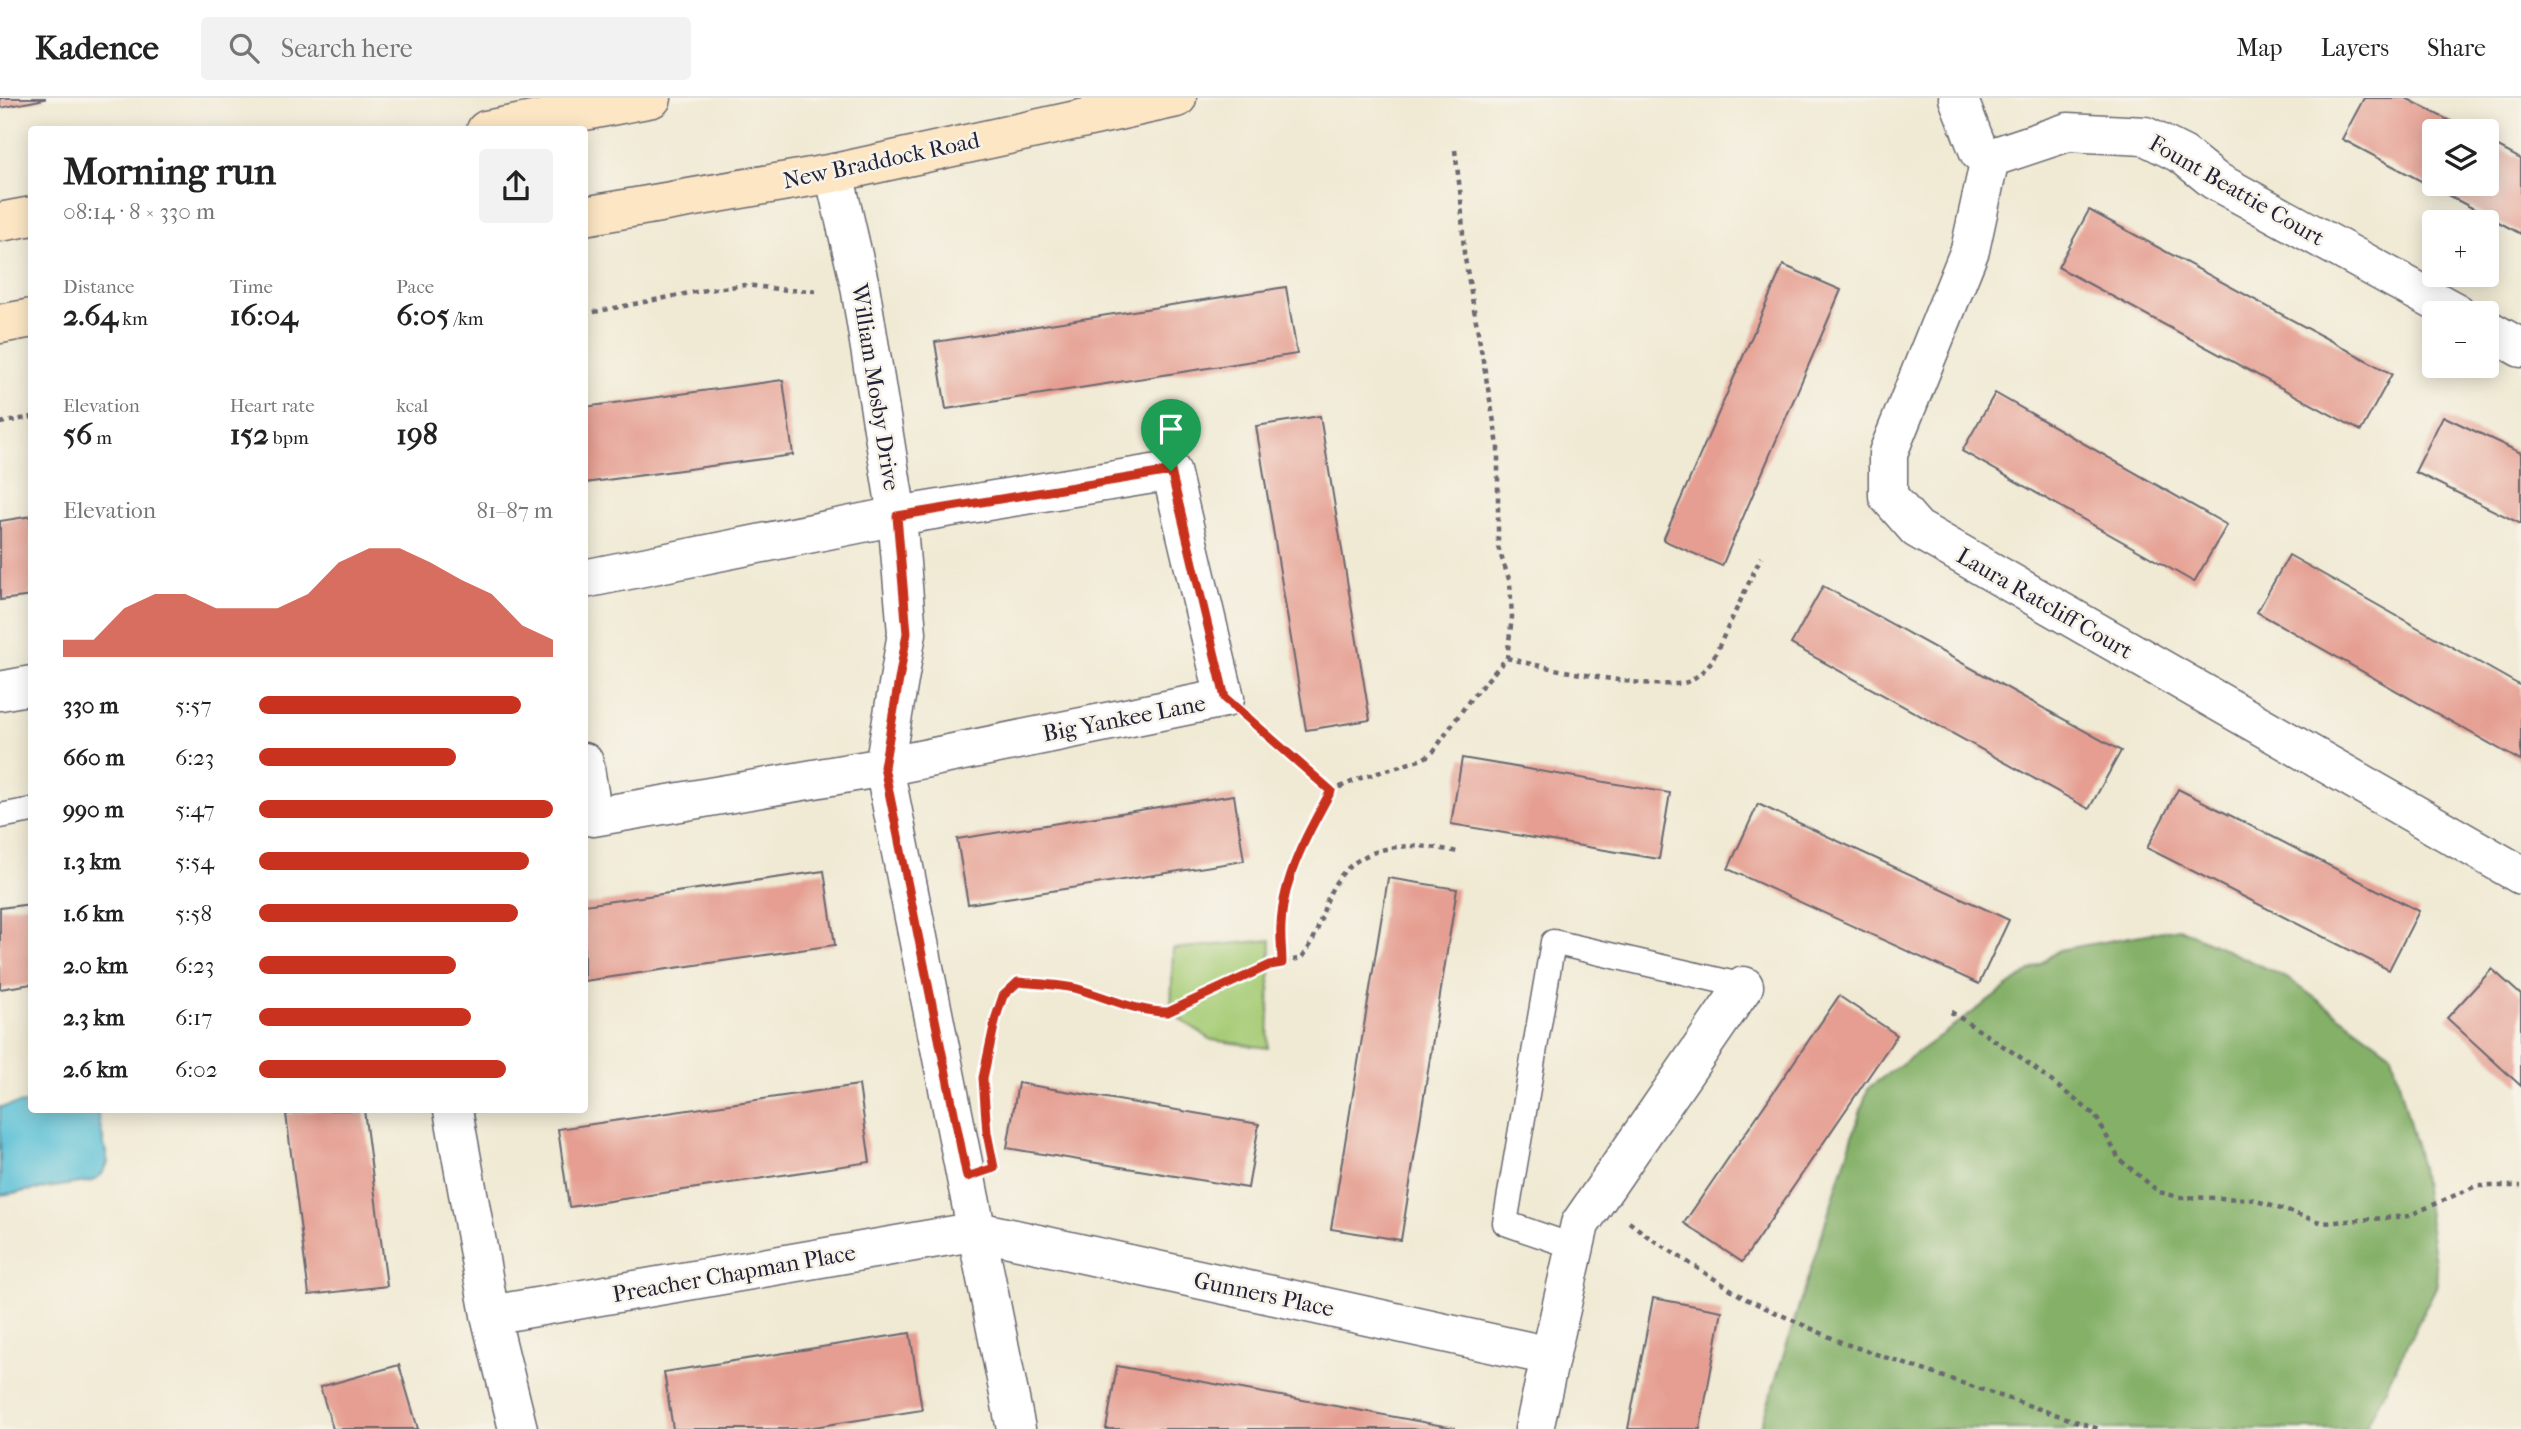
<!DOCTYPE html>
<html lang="en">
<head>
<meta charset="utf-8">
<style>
	:root { --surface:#fff; --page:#f2f2f2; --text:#222; --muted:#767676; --line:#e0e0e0; --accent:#c8321e }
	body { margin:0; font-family:"IM FELL French Canon",serif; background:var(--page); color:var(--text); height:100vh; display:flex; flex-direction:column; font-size:26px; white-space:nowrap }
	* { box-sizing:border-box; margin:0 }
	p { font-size:23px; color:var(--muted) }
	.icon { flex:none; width:38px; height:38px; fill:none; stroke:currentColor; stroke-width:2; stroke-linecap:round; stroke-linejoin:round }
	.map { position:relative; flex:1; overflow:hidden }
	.panel { position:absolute; left:28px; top:28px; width:560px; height:987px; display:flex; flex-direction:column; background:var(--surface); border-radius:7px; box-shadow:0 4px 18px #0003 }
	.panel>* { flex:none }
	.buttons { position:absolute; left:2422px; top:21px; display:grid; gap:14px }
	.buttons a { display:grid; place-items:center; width:77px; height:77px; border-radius:7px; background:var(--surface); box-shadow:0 4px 18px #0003; font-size:35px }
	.pin { position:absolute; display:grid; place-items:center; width:60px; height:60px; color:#fff; margin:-72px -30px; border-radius:50% 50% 50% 0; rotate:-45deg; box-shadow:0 0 7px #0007 }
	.pin .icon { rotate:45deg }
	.round { display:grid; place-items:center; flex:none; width:74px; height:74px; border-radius:7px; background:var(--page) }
	.headline { display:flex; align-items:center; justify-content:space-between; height:119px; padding:0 35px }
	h1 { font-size:38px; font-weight:700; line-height:52px }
	.figures { display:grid; grid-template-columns:repeat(3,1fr); gap:10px; height:119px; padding:7px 35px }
	.figures div { display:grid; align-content:center }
	.figures b { font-size:30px; font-weight:700 }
	.figures small { font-size:19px; font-weight:400 }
	.figures p { font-size:19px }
	.chart { height:196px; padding:14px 35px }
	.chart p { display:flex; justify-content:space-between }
	.chart svg { width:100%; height:126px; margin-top:7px; fill:var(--accent); opacity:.7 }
	ul { padding:0 35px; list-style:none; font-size:23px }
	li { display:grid; grid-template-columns:112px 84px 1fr; align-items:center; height:52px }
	li i { height:18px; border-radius:9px; background:var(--accent) }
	header { display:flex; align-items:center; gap:42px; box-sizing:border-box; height:98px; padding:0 35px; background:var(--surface); border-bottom:2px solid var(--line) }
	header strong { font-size:33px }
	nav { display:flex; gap:38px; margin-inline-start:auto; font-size:24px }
	.search { width:490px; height:63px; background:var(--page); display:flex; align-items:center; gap:18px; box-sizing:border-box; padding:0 24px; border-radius:7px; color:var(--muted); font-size:26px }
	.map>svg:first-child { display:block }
</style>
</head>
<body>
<header>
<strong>Kadence</strong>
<div class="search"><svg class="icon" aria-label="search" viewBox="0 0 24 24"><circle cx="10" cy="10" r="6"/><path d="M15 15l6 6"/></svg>Search here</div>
<nav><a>Map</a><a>Layers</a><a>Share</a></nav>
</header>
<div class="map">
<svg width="2521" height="1331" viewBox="0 0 2521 1331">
	<rect width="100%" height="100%" fill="#f7f3e8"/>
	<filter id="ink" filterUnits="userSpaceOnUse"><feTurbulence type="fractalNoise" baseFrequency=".0143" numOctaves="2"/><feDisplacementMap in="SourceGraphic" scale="14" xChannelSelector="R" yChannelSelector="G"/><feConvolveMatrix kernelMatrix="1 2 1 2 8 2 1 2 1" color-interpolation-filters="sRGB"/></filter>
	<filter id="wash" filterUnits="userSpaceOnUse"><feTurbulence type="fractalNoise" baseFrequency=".00686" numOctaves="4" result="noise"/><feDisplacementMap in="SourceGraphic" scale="28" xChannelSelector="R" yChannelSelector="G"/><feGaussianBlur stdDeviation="1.57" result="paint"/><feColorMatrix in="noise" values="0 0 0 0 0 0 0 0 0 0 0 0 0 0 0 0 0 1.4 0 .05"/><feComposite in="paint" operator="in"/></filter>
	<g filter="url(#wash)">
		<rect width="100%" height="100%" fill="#f0ead4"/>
		<path fill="#a6cc76" stroke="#647758" stroke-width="2" d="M1271 842 1268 950 1212 942 1171 915 1173 851Z"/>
		<path fill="#84b067" stroke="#536951" stroke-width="2" d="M2179 830 2289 881 2392 956 2421 1070 2438 1185 2365 1331H1760L1868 990 2059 852Z"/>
		<path fill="#59c0d6" stroke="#3e7188" stroke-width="2" d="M31 1004 32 1012H97L108 1065 102 1076 93 1083 0 1097V1009Z"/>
		<g id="blocks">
			<path fill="#e59e91" d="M0 0H45V1L0 10Z
				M2364 0H2406L2469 33H2434V86H2487V43L2521 61V136L2342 41Z
				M2089 112 2392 276 2361 333 2058 169Z
				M1783 167 1841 192 1722 468 1663 442Z
				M1286 189 1297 256 946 311 935 244Z
				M783 282 793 357 584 385V309Z
				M1995 295 2227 427 2194 484 1962 353Z
				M1320 318 1370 622 1306 632 1256 328Z
				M2443 318 2521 355V426L2415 374Z
				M32 418V498L0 502V423Z
				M2289 457 2521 588V663L2257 514Z
				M1823 488 2121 653 2089 711 1791 546Z
				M1462 660 1670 695 1659 761 1451 726Z
				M2178 691 2419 813 2389 872 2147 750Z
				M1234 697 1244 763 968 806 957 741Z
				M1758 706 2009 822 1979 886 1728 771Z
				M824 773 835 847 584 883V807Z
				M1388 780 1457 791 1401 1142 1331 1131Z
				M32 806V886L0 891V810Z
				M2492 871 2521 897V988L2447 920Z
				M1839 898 1897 937 1742 1164 1684 1125Z
				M1018 985 1259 1026 1248 1090 1007 1050Z
				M859 987 870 1064 569 1109 558 1031Z
				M316 1012H364L387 1188 309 1197 286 1016Z
				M1653 1200 1722 1213 1700 1331H1628Z
				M910 1235 922 1312 801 1331H673L664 1274Z
				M399 1267 418 1331H333L320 1289Z
				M1117 1268 1455 1330V1331H1106Z"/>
		</g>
	</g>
	<g filter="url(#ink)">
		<use href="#blocks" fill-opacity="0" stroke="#6a6871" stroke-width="2"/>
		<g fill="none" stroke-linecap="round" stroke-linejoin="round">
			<g stroke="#6a6871" stroke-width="27">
				<path id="service" d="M0 718 32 712
					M1575 1149 1505 1125 1553 844 1744 888"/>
			</g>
			<g stroke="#6a6871" stroke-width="41">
				<path id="minor" d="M1958 0 1979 54 1990 60 2068 34 2145 38 2183 57 2214 82 2457 215
					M1990 60 1970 152 1888 355V398L1917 431 2521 777
					M834 75 860 188 897 418 907 535 884 669 1016 1331
					M2487 231 2521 250
					M584 481 897 418 1171 373 1225 600 884 669 593 719 584 664
					M0 593 32 587
					M453 1012 490 1217 518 1331
					M490 1217 978 1133 1550 1258
					M1534 1331 1580 1126 1744 888"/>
			</g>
			<g stroke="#6a6871" stroke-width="41">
				<path id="secondary" d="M486 32 652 0
					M584 118 834 75 1177 0
					M0 124 32 118
					M0 226 32 220"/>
			</g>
			<path stroke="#6a6871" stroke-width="4.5" stroke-dasharray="5 5" stroke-linecap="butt" d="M1455 52 1461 100 1464 155 1498 347V449L1510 484 1512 519 1507 560
				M584 216 700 193 745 187 787 192 819 193
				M0 325 32 319
				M1255 627 1331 693 1361 680 1423 661 1433 654 1471 600 1507 560C1540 569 1659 594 1687 584 1697 580 1705 571 1712 563L1761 459
				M1282 865C1282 853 1280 839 1281 827 1284 779 1308 734 1331 693
				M1951 914 2020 959 2095 1017 2119 1061 2159 1094 2179 1099 2251 1101 2323 1125 2408 1118 2476 1088H2521
				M986 966 996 919 1003 898 1018 884C1038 886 1059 886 1078 892 1104 899 1141 916 1168 913L1270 867 1302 860C1320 835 1319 821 1330 795 1353 745 1410 742 1457 754
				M1629 1124 1650 1140 1746 1201 1843 1245 2099 1331"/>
			<use href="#service" stroke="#fff" stroke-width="24"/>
			<use href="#minor" stroke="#fff" stroke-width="38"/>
			<use href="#secondary" stroke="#fce6c4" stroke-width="38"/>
		</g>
	</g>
	<g fill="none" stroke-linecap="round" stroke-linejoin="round" filter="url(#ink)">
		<g stroke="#fff" stroke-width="14">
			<path id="route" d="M1171 373 1225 600 1331 693C1308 734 1283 779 1281 827 1280 839 1282 853 1282 865L1270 867 1168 914C1139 915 1106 899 1078 891 1059 886 1038 886 1018 884L1003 898 996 919 983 980 987 1035 994 1070 967 1079 884 669 907 535 897 418Z"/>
		</g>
		<use href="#route" stroke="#c8321e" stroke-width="9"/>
	</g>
	<g text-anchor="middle" stroke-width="5" stroke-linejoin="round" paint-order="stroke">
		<g font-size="23" fill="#22223b" stroke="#f7f3e8">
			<text transform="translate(881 62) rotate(-12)" y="8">New Braddock Road</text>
			<text transform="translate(2237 92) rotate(30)" y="8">Fount Beattie Court</text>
			<text transform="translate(876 289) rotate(81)" y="8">William Mosby Drive</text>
			<text transform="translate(2045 505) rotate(30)" y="8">Laura Ratcliff Court</text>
			<text transform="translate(1124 620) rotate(-11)" y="8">Big Yankee Lane</text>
			<text transform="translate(734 1175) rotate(-10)" y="8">Preacher Chapman Place</text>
			<text transform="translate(1264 1196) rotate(12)" y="8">Gunners Place</text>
		</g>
	</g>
</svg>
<div class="buttons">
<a><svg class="icon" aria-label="layers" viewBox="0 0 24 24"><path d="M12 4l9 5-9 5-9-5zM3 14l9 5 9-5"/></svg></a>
<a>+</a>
<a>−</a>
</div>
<div class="pin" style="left:1171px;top:373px;background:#1e9e55"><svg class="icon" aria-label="arrive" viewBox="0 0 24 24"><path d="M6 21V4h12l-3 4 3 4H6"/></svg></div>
<section class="panel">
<div class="headline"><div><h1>Morning run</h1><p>08:14 · 8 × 330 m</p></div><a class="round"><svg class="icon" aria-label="share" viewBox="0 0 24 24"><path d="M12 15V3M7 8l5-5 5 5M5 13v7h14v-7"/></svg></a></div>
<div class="figures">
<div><p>Distance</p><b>2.64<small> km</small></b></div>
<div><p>Time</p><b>16:04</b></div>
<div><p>Pace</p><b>6:05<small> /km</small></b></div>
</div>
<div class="figures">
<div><p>Elevation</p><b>56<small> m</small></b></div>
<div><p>Heart rate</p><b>152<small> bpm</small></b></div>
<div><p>kcal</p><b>198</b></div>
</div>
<div class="chart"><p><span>Elevation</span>81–87 m</p>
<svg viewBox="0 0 160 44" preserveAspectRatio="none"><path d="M0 44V38L10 38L20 27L30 22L40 22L50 27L60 27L70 27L80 22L90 11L100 6L110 6L120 11L130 17L140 22L150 33L160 38V44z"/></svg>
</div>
<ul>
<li><b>330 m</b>5:57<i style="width:89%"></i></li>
<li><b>660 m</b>6:23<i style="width:67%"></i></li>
<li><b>990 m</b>5:47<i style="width:100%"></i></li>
<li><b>1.3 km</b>5:54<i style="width:92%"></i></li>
<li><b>1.6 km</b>5:58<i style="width:88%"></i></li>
<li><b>2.0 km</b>6:23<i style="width:67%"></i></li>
<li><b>2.3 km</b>6:17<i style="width:72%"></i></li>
<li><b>2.6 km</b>6:02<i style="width:84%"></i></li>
</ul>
</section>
</div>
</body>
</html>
